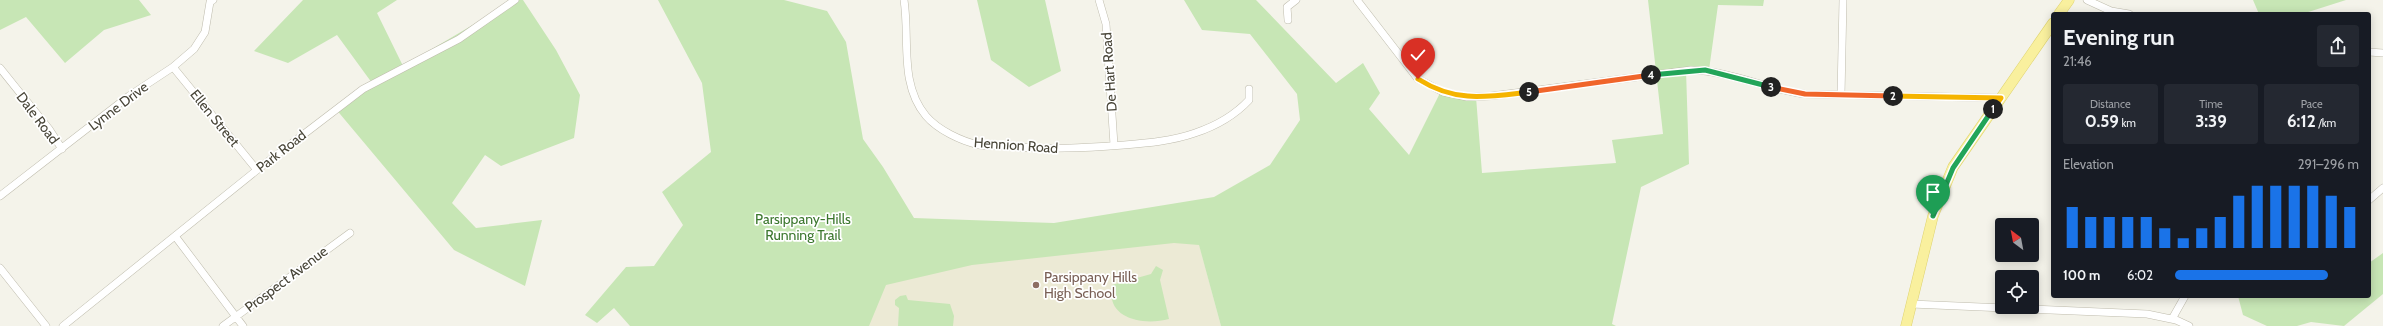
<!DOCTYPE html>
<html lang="en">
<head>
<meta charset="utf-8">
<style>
	:root { --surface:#171b24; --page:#242831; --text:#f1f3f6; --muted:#9ea1a6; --accent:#1a73e8 }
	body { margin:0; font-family:Cabin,sans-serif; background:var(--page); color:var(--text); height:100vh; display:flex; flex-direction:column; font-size:15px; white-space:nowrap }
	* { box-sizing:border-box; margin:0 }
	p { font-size:13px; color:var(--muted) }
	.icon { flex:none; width:22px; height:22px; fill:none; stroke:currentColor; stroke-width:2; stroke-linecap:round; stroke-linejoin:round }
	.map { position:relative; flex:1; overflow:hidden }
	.details { position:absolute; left:2051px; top:12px; width:320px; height:286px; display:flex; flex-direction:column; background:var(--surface); border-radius:4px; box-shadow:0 2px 10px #0003 }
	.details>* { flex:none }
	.needle { width:26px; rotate:328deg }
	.controls { position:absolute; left:1995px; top:218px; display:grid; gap:8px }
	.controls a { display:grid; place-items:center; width:44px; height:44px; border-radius:4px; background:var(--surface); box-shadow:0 2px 10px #0003; font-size:20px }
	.pin { position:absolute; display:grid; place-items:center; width:34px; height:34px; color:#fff; margin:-41px -17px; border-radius:50% 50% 50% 0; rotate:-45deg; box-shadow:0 0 4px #0007 }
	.pin .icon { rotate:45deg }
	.km { position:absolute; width:20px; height:20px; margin:-10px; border-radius:50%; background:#222; color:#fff; font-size:11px; line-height:20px; text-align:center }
	.round { display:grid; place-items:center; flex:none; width:42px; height:42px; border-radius:4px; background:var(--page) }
	.headline { display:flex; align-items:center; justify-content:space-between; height:68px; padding:0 12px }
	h1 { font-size:22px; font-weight:700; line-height:30px }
	.figures { display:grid; grid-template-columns:repeat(3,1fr); gap:6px; height:68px; padding:4px 12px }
	.figures div { display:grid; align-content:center; border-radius:4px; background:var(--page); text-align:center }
	.figures b { font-size:17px; font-weight:700 }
	.figures small { font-size:11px; font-weight:400 }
	.figures p { font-size:11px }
	.chart { height:112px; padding:8px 12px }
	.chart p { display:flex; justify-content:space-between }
	.chart svg { width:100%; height:72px; margin-top:4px; stroke:var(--accent); stroke-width:6 }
	ul { padding:0 12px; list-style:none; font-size:13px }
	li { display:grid; grid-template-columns:64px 48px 1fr; align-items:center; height:30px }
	li i { height:10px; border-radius:5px; background:var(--accent) }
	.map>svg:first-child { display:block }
</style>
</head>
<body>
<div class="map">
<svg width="2383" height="326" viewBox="0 0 2383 326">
	<rect width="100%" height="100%" fill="#f4f3ea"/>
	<path fill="#ecead5" d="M1016 233 1199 244 1221 326H824L905 239Z"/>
	<path fill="#c7e6b5" d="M0 0H139L151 15 104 30 65 63 26 17 0 30Z
		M303 0H397L377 13 403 66 515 0H523L556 50 580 95 574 138 501 166 485 155 452 203 476 228 542 220 525 286 454 250 335 108 372 83 337 35 288 63 254 51Z
		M658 0H784L827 11 846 42 863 139 883 167 914 218 1054 223 1214 197 1270 165 1300 120 1297 94 1250 34 1202 30 1184 0H1256L1336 83 1363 63 1380 93 1369 109 1409 155 1441 91 1476 97 1482 173 1616 163 1612 140 1663 134 1648 0H1764L1763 6 1718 5 1709 70H1686L1689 164 1641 187 1612 324 1616 326H1221L1199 245 1174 243 972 265 886 285 869 326H630L614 308 597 323 585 315 626 267 654 266 683 225 662 192 711 152 702 83Z
		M977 0H1045L1061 71 1029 87 991 60Z
		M2253 0H2346L2302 14H2259Z
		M2383 253V294L2344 326 2311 322 2297 326H2267L2243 315 2238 296H2369V263Z
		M1156 266 1163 270 1160 280 1169 319C1143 326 1105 319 1112 285L1151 274Z
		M906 295 908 300 950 304 954 316 953 326H898L899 308 895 305V300L900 296Z"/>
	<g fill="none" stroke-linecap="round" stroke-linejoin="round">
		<g stroke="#bfbcad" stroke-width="8">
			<path id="street" d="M904 0C910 39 899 84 926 116 938 130 961 141 979 145 988 146 997 145 1006 146 1046 150 1084 148 1124 145 1148 143 1172 141 1195 133 1216 126 1234 116 1249 100V89
				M1099 0 1106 24 1114 145
				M1357 0 1418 79 1443 92 1467 97 1491 96 1691 70C1730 71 1766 89 1805 94L2001 98
				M2087 0 2111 11 2129 14
				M1288 20 1287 7 1296 0
				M2369 52 2383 53
				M173 67 257 170
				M0 68 49 129 62 149
				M1841 95 1843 0
				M0 196 129 96 173 67 194 49 205 32 210 2 213 0
				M2369 200 2383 188
				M175 236 243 326
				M0 268 46 326
				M1911 304 2147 314 2176 320 2189 326
				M2172 319 2185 296
				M63 326 257 170 363 89 459 39 515 0
				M223 326 350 233"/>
		</g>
		<g stroke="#ded26e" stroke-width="11">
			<path id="primary" d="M2059 14 2069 0
				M1906 326 1933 216 1953 167 2053 23"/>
		</g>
		<use href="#street" stroke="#fff" stroke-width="7"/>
		<use href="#primary" stroke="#f9f09e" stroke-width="10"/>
	</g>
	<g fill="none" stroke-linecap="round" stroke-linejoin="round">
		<g stroke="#fff" stroke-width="8">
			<path id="split-1" d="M1933 216 1953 168 1993 109"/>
		</g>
		<g stroke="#fff" stroke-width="8">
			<path id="split-2" d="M1893 96 2001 98 1993 109"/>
		</g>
		<g stroke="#fff" stroke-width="8">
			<path id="split-3" d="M1771 87 1805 94 1893 96"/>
		</g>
		<g stroke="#fff" stroke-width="8">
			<path id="split-4" d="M1651 75 1705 70 1771 87"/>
		</g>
		<g stroke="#fff" stroke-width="8">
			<path id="split-5" d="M1529 92 1651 75"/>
		</g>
		<g stroke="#fff" stroke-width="8">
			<path id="split-6" d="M1418 79C1456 103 1486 97 1529 92"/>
		</g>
		<use href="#split-1" stroke="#22a559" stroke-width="5"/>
		<use href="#split-2" stroke="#f5b400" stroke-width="5"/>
		<use href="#split-3" stroke="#f0652b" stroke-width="5"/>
		<use href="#split-4" stroke="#22a559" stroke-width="5"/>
		<use href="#split-5" stroke="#f0652b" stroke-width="5"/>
		<use href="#split-6" stroke="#f5b400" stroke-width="5"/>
	</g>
	<circle fill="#8d6e63" stroke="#fff" stroke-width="1.5" cx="1036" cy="285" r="4"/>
	<g text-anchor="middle" stroke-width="3.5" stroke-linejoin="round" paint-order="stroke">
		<g font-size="14" fill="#484538" stroke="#fff">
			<text transform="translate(1109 72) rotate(-94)" y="5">De Hart Road</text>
			<text transform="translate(118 106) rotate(-37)" y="5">Lynne Drive</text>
			<text transform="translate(38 118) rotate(53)" y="5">Dale Road</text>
			<text transform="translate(215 118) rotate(51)" y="5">Ellen Street</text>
			<text transform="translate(1016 145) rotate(4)" y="5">Hennion Road</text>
			<text transform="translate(281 151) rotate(-38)" y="5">Park Road</text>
			<text transform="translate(286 279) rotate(-37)" y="5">Prospect Avenue</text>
		</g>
		<g font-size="14" fill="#3c772e" stroke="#fff">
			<text x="803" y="224">Parsippany-Hills<tspan x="803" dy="16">Running Trail</tspan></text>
		</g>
		<g font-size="14" fill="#785e54" stroke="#fff" text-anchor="start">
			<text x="1044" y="282">Parsippany Hills<tspan x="1044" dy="16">High School</tspan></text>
		</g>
	</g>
</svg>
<div class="controls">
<a><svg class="needle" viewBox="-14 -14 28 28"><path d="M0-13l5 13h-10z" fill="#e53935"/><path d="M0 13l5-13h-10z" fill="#9ea1a6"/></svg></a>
<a><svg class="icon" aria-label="locate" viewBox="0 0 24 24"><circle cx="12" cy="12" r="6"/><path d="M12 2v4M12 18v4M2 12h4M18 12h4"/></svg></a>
</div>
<div class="pin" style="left:1933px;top:216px;background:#1e9e55"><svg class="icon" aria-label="arrive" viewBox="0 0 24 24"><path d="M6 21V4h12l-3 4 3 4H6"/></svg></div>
<div class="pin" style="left:1418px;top:79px;background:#d93025"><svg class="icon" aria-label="check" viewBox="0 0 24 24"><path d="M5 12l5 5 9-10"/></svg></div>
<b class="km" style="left:1993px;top:109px">1</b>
<b class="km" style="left:1893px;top:96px">2</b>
<b class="km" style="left:1771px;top:87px">3</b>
<b class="km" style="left:1651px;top:75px">4</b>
<b class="km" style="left:1529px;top:92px">5</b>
<section class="details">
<div class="headline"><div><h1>Evening run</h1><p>21:46</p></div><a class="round"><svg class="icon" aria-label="share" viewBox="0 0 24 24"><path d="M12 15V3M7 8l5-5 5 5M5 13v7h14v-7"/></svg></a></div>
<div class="figures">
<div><p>Distance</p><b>0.59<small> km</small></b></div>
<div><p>Time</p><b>3:39</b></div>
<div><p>Pace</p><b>6:12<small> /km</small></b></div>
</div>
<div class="chart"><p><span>Elevation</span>291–296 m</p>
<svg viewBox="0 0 160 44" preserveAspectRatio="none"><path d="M5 44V19M15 44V25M25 44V25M35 44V25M45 44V25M55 44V32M65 44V38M75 44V32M85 44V25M95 44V12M105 44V6M115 44V6M125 44V6M135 44V6M145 44V12M155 44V19"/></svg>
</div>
<ul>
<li><b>100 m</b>6:02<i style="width:83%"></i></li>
</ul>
</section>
</div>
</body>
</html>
